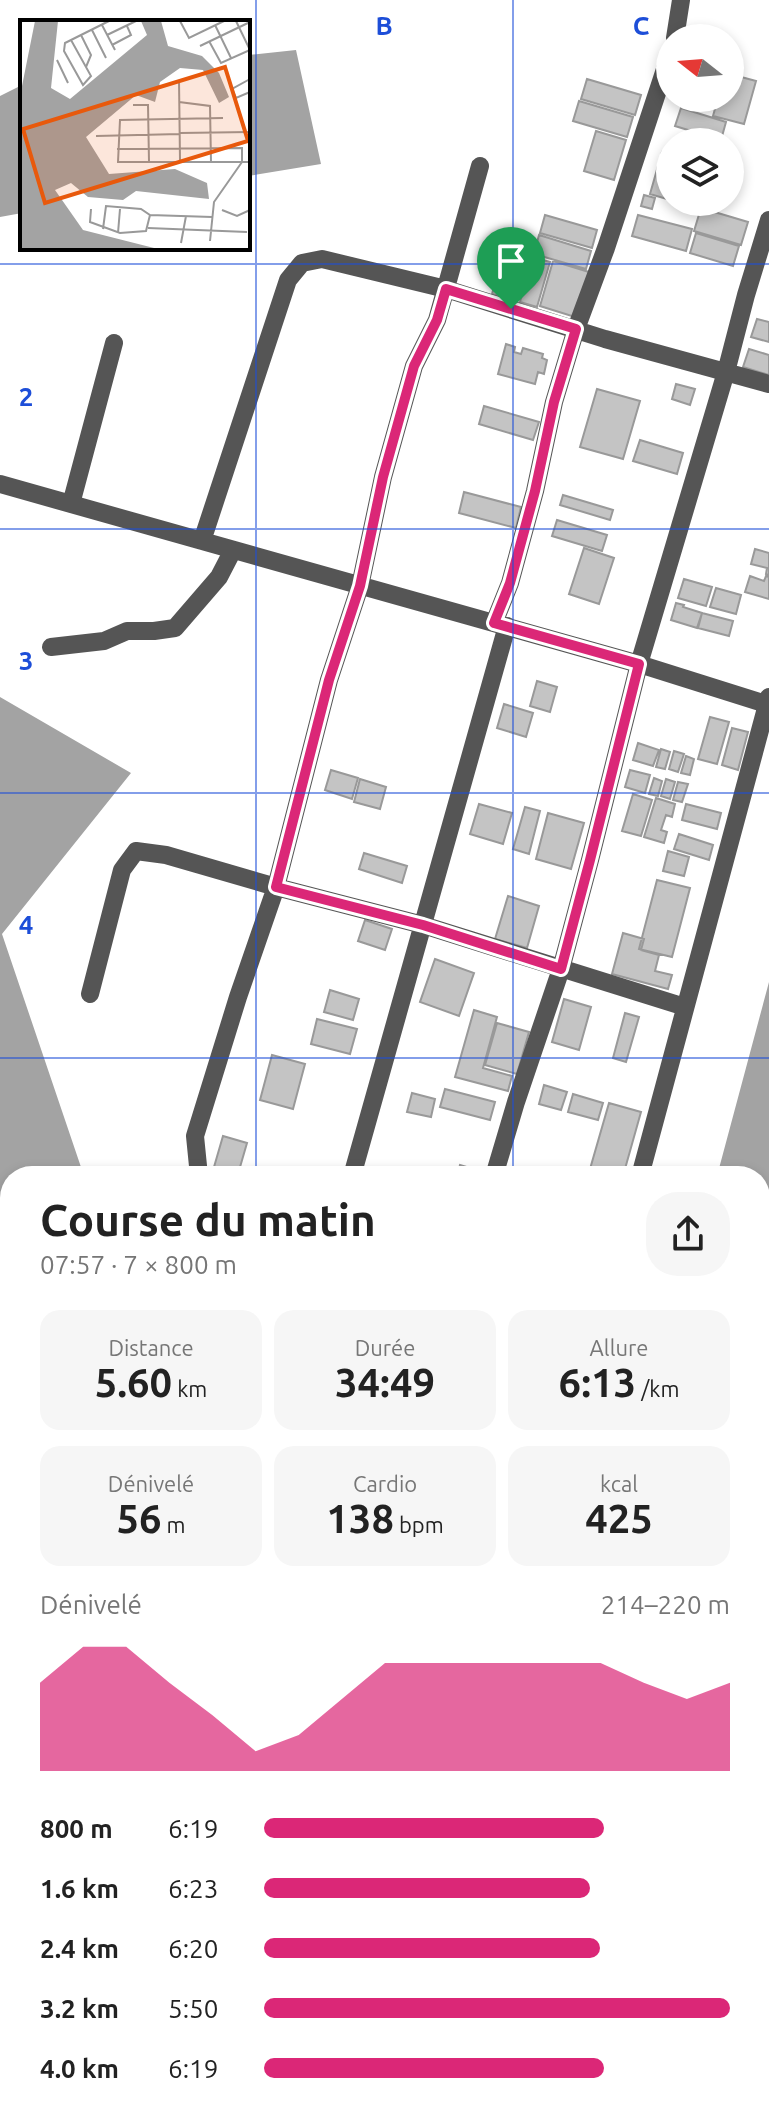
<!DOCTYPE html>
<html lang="fr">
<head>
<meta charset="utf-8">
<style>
	:root { --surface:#fff; --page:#f6f6f6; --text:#222; --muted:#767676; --accent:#db2777 }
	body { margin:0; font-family:Ubuntu,sans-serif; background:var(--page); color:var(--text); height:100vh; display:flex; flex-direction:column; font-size:30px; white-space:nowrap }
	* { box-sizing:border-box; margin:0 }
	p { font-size:26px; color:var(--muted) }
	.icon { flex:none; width:44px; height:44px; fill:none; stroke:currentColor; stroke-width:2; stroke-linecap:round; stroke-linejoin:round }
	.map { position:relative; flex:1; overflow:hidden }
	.sheet { position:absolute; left:0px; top:1166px; width:770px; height:950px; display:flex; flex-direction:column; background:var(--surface); border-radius:32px 32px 0 0; box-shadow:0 4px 12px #0003 }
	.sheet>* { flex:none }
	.needle { width:52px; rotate:287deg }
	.fabs { position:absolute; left:656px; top:24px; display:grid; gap:16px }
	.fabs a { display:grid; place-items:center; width:88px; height:88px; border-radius:50%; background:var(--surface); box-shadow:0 4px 12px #0003; font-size:40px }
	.pin { position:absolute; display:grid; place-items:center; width:68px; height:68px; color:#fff; margin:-82px -34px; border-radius:50% 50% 50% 0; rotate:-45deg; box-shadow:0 0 8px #0007 }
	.pin .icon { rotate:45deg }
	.round { display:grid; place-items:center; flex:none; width:84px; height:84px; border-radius:32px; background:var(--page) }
	.head { display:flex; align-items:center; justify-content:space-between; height:136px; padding:0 40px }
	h1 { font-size:44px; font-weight:700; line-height:60px }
	.figures { display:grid; grid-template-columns:repeat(3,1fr); gap:12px; height:136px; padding:8px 40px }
	.figures div { display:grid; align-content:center; border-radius:20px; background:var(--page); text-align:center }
	.figures b { font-size:40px; font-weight:700 }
	.figures small { font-size:22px; font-weight:400 }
	.figures p { font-size:22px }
	.chart { height:224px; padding:16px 40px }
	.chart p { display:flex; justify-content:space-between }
	.chart svg { width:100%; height:144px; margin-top:8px; fill:var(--accent); opacity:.7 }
	ul { padding:0 40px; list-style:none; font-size:26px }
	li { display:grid; grid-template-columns:128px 96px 1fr; align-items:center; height:60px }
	li i { height:20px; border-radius:10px; background:var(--accent) }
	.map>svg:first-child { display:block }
</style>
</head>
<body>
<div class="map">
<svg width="769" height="2115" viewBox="0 0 769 2115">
	<rect width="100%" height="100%" fill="#fff"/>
	<path fill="#a3a3a3" d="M296 50 321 164 248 176V55Z
		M22 85V213L0 217V96Z
		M0 697 131 773 2 934 84 1176H10V2106H760V1963L769 1962V2115H0Z
		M769 982V1732L760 1738V1176H717Z"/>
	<path fill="#c4c4c4" stroke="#999" stroke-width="2" d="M730 74 756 81 744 124 713 116 718 98H730Z
		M587 79 641 95 635 115 581 99Z
		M579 101 633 117 627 137 573 121Z
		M681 108 726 122 721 140 675 126Z
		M596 131 626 140 614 180 584 171Z
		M662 152 670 154V200L650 194Z
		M644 195 655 198 652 209 641 206Z
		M701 208 748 222 741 245 694 231Z
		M545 215 597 230 592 248 540 233Z
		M638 215 692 229 686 251 632 236Z
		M696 233 739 246 733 266 690 253Z
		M539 235 591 251 586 269 534 254Z
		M505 249 530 256 517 301 492 294Z
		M532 257 550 262 537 307 520 302Z
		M553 261 589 272 575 317 540 306Z
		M757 319 769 322V342L751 337Z
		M506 344 515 347 514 352 521 354 523 348 543 354 542 358 547 360 544 374 538 372 535 384 498 374Z
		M749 349 769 355V375L743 367Z
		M676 384 695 389 690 405 672 399Z
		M597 389 640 401 623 459 580 447Z
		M484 406 539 422 533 440 479 424Z
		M640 440 683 453 677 474 633 461Z
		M464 492 521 507 516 528 459 513Z
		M563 495 613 510 610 520 560 505Z
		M557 520 607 535 602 551 552 536Z
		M584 548 614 558 599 604 569 594Z
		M755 549 769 553V575L766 574 767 568 751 564Z
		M750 576 764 581 766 576 769 577V599L745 592Z
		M684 579 712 587 706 606 678 598Z
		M716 588 741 595 736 614 710 607Z
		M676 603 684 605 683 607 702 613 697 628 671 620Z
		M702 613 733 621 729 636 698 628Z
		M537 681 557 687 550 712 530 706Z
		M504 704 533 713 526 737 497 728Z
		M710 717 729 722 717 764 698 759Z
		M732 728 748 732 738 770 722 765Z
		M638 743 659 750 653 766 633 760Z
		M661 749 670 752 665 769 656 767Z
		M674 751 684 754 678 772 669 769Z
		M686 756 694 759 690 775 681 773Z
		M331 770 358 778 352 799 325 790Z
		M630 770 650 775 645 793 625 787Z
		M654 778 662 781 658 796 649 794Z
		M360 779 386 787 380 809 354 802Z
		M666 779 675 782 670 799 661 796Z
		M678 782 688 784 682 802 673 800Z
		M633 794 652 800 641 836 622 831Z
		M656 798 675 804 672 817 666 815 661 830 667 832 664 843 644 837Z
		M479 804 512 813 503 844 470 834Z
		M686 804 721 813 717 829 682 820Z
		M525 807 540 811 529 854 513 849Z
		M548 813 584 823 571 869 536 859Z
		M679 834 713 845 709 860 674 849Z
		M668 851 689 857 684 876 663 871Z
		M364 853 407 866 402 883 359 869Z
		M657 880 690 888 672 957 639 949Z
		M508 896 539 906 527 948 495 939Z
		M365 920 392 929 385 950 358 941Z
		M623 933 644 939 641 950 659 955 655 971 672 975 668 989 612 974Z
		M435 959 474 973 459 1016 420 1002Z
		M330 990 359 999 353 1020 324 1012Z
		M564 999 591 1007 579 1050 552 1042Z
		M474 1010 497 1017 483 1068 512 1076 508 1091 455 1077Z
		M625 1013 639 1017 626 1062 613 1058Z
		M317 1019 357 1029 350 1054 311 1044Z
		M497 1023 529 1032 517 1074 485 1065Z
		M272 1055 305 1064 293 1109 260 1100Z
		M544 1085 567 1092 561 1110 539 1104Z
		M445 1089 495 1102 490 1120 440 1107Z
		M412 1093 435 1099 431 1117 407 1112Z
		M573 1094 603 1103 598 1120 568 1112Z
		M609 1103 641 1112 623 1176H588Z
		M223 1136 247 1143 238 1174 214 1167Z
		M460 1165 486 1173 485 1176H457Z"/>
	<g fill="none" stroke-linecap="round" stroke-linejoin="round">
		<path stroke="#555" stroke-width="18" d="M675 38 681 0
			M0 484 639 664 766 704
			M71 504 114 343
			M202 541 288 280 302 263 322 259 446 289 605 339 769 384
			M494 623 510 583 535 491 554 402 576 329 606 248 670 54
			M51 647 104 641 127 631H154L175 628 219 577 233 550
			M90 994 122 870 136 851 166 855 276 887 423 925 685 1007
			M199 1176 195 1136 238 997 276 887 329 680 360 586 383 477 414 366 437 320 480 166
			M352 1176 507 626
			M494 1176 516 1102 561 969 590 860 639 664 726 372 746 295 769 220
			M640 1176 769 697"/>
	</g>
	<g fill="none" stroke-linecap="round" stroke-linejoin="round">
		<g stroke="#fff" stroke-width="16">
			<path id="route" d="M446 289 576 329 554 402 535 491 510 583 494 623 639 664 590 860 561 969 423 925 276 887 329 680 360 586 383 477 414 366 437 320Z"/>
		</g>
		<use href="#route" stroke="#db2777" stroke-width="10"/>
	</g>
	<path fill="none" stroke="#1d4ed8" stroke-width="2" stroke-opacity="0.55" d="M256 0V1176M513 0V1176M0 264H769M0 529H769M0 793H769M0 1058H769M0 1322H10M760 1322H769M0 1586H10M760 1586H769M0 1851H10M760 1851H769M256 2106V2115M513 2106V2115"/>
	<g transform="translate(20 20)">
		<rect width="230" height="230" fill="#fff"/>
		<path d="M15 1H38L31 68 50 79 127 15 121 1H141L148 26 182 36 199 53 209 77 199 83 183 50 160 48 140 62 135 82 116 75 66 117 89 154 155 149 187 163 189 179 116 171 103 180 68 177 51 163 35 170 63 210 138 229H0V76Z" fill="#a3a3a3"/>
		<path fill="none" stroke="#999" stroke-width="2" d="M160 1 169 18 204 1M82 5 95 30M195 5 211 38M72 10 86 38M61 15 71 35 66 47M87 15 116 1M51 20 71 56 63 65 44 31 45 23 89 1M189 21 201 43 230 30 216 1M92 25 111 15 107 6M180 26 230 2M37 40 48 63M230 59 212 69 216 78 230 72M159 60 160 141M159 82 190 86 191 142M113 85H128L129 142M203 98 100 100 98 142H230M160 113 230 112M76 116 160 114M97 129 222 128V142L194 182 190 221M71 189 70 202 100 213 126 211 130 195M202 190 217 196 230 190M128 208 227 212M83 209 86 186 121 189 130 195 192 197M98 213 100 189M161 223 166 196"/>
		<path fill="#e8590c" fill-opacity="0.15" stroke="#e8590c" stroke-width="4" d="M205 47 228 121 25 183 3 109Z"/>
		<rect width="230" height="230" fill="none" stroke="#000" stroke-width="4"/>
	</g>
	<g font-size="26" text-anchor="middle" font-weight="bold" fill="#1d4ed8" stroke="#fff" stroke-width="6" stroke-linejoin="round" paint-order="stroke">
		<text x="384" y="35">B</text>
		<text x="641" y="35">C</text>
		<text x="26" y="406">2</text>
		<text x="26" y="670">3</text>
		<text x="26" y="934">4</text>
	</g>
</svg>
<div class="fabs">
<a><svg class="needle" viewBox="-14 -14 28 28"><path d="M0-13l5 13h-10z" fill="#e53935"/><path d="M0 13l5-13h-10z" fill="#767676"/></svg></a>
<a><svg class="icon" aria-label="layers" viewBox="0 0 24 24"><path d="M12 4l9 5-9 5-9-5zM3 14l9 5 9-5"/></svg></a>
</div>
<div class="pin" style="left:511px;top:309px;background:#1e9e55"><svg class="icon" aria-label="arrive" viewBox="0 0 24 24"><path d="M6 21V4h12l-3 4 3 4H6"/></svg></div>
<section class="sheet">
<div class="head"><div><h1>Course du matin</h1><p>07:57 · 7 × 800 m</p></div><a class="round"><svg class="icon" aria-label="share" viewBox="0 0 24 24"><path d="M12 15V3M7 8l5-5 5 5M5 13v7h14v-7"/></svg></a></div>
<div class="figures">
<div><p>Distance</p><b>5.60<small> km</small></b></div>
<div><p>Durée</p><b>34:49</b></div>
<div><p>Allure</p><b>6:13<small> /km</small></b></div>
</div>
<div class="figures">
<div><p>Dénivelé</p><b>56<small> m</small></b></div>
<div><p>Cardio</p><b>138<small> bpm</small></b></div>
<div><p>kcal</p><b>425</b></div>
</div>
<div class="chart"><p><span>Dénivelé</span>214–220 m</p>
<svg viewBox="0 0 160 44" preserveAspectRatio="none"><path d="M0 44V17L10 6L20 6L30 17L40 27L50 38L60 33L70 22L80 11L90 11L100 11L110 11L120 11L130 11L140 17L150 22L160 17V44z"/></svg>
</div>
<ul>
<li><b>800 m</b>6:19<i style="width:73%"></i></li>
<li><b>1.6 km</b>6:23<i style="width:70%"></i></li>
<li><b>2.4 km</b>6:20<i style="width:72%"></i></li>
<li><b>3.2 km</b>5:50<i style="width:100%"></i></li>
<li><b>4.0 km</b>6:19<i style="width:73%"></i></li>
</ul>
</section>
</div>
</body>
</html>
